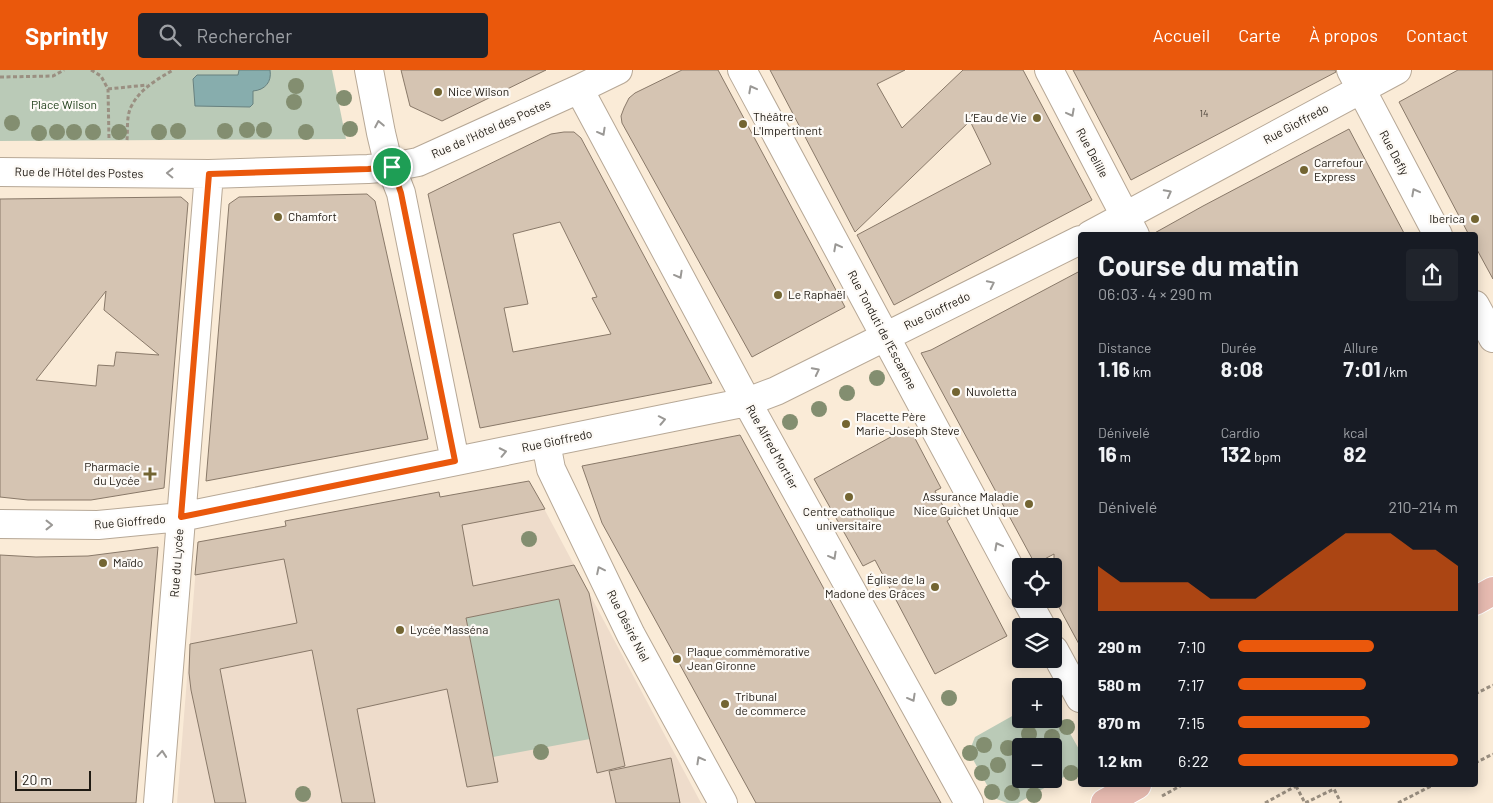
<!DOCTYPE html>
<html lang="fr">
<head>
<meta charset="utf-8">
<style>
	:root { --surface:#171b24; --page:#20242c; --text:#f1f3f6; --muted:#9ea1a6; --accent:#ea580c }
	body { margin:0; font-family:Barlow,sans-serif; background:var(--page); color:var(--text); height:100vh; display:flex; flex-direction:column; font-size:19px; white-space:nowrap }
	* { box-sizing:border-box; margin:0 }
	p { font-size:16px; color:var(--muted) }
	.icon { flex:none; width:28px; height:28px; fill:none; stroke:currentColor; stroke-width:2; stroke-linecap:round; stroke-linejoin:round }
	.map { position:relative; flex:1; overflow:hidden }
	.drawer { position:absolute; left:1078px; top:162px; width:400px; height:555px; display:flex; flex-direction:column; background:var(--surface); border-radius:5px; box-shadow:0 2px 12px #0003 }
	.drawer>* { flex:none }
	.buttons { position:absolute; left:1012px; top:488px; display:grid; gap:10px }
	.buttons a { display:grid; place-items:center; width:50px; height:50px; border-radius:5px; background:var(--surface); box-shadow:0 2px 12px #0003; font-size:25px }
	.scale { position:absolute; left:15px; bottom:12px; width:76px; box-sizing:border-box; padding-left:5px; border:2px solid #1f1a13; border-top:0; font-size:14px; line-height:18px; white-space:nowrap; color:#1f1a13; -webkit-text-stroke:4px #fdfaf6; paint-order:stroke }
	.pin { position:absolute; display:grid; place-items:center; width:42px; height:42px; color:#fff; margin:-21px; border:2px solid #fff; border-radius:50%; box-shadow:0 1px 5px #0007 }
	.round { display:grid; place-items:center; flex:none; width:52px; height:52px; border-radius:5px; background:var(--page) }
	.head { display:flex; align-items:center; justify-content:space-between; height:85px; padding:0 20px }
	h1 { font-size:28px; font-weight:700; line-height:38px }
	.metrics { display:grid; grid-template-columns:repeat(3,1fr); gap:8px; height:85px; padding:5px 20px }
	.metrics div { display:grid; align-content:center }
	.metrics b { font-size:21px; font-weight:700 }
	.metrics small { font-size:14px; font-weight:400 }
	.metrics p { font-size:14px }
	.chart { height:140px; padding:10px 20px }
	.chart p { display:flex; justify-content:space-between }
	.chart svg { width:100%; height:90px; margin-top:5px; fill:var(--accent); opacity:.7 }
	ul { padding:0 20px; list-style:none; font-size:16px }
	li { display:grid; grid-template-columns:80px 60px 1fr; align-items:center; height:38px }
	li i { height:12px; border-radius:6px; background:var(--accent) }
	header { display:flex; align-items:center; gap:30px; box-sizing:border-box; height:70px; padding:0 25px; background:var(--accent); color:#fff }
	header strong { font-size:24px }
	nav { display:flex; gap:28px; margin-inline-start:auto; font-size:18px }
	.search { width:350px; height:45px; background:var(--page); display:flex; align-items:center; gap:12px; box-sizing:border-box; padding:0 18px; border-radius:5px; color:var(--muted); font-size:19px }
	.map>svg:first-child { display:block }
</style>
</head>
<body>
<header>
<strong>Sprintly</strong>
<div class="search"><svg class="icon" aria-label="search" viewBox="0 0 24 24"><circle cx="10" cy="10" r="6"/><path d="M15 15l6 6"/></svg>Rechercher</div>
<nav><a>Accueil</a><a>Carte</a><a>À propos</a><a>Contact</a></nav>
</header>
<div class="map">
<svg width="1493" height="733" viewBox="0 0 1493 733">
	<rect width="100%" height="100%" fill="#faebd7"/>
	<path fill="#eedccb" d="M439 422 440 427 540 431 701 733H177L198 472 286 456 285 451Z"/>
	<path fill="#bacab7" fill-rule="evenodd" d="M0 0H332L346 69 0 71Z
		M559 529 590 669 493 687 466 548Z
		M1054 635 1080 681 1078 699 1018 733H1007L994 728 969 682 975 667 1021 641V649H1054ZM1021 676H1054V709H1021Z"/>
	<path fill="#87adad" stroke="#68817f" d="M239 0H270C272 12 265 20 253 21V34L250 37 195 36 193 9 197 5H238Z"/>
	<path fill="#d5c4b2" stroke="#897969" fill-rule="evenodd" d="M401 0H546L442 51 410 36Z
		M682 0H718L845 237 752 287 622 53 621 46 624 38 629 28 635 23Z
		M770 0H905L877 14 902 58 963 0H1023L1092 130 894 235 857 165 991 94 970 51 855 162Z
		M1073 0H1335L1336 2 1131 110Z
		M1458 0H1493V209L1475 176V165H1469L1399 32Z
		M1349 59 1405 165H1151L1203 136Z
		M564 62H574L581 68 712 313 480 358 428 124 551 64ZM560 152 597 227 592 228 611 264 513 282 504 238 528 234 513 164Z
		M367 124 375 131 428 369 206 411 229 134 239 127Z
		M181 127 188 133 164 418 91 430H28L0 427V129ZM106 221 104 240 159 285 116 282 114 296 98 295 96 316 36 310Z
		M1080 201V576L1054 528V484L1035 494 921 283 931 280Z
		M909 357 941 418 935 421 950 449 947 451 1007 566 935 604 875 490 863 496 814 409Z
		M740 365 919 693 941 733H756L602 453 582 396Z
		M529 411 545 439 462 455 473 516 574 495 589 523 625 696 597 703 559 529 466 548 498 712 467 717 447 619 357 639 375 733H342L312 580 220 599 246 733H215L191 620 189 603 190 574 297 553 284 489 195 505 198 472 286 456 285 451 439 422 440 427Z
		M158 477 136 733H0V485L36 487 88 486Z
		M671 688 680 733H616L609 701Z"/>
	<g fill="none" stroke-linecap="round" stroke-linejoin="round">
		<g stroke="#b7a896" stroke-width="30">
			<path id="minor" d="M369 0 381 63 386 84 401 123 455 391
				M742 0 1021 519
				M1049 0 1135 165
				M1351 0 1438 165
				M579 19 747 332 969 733
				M0 102 209 104 368 99 392 97 418 92 579 19 618 0
				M1090 165 1397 0
				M1475 235 1493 268
				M546 373 551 399 631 565 723 733
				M0 454 98 455 181 447 747 332 776 321 1080 170
				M1026 529 1041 556
				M1054 580 1080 628
				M158 733 209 104"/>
		</g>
		<g stroke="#fff" stroke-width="30">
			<path id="major" d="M1475 531 1493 521
				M1105 733 1137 715"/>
		</g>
		<path stroke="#9a8f81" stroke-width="3" stroke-dasharray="4 2.5" stroke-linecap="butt" d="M91 0 101 6 108 19 109 70
			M0 7 53 6 64 0
			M108 19 147 15
			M127 70C128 59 126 45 132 35 141 18 158 9 173 0
			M1475 624 1493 615
			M1475 693 1493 684
			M1296 716 1305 733 1334 719 1341 733
			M1162 726 1182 715
			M1265 733 1298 715
			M1398 733 1433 715"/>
		<use href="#minor" stroke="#fff" stroke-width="28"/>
		<use href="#major" stroke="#e6bab0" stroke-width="28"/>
	</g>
	<g fill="#838e70">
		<circle cx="296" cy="16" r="8"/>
		<circle cx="344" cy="28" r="8"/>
		<circle cx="294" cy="32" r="8"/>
		<circle cx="12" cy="53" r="8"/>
		<circle cx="350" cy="59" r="8"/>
		<circle cx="247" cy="60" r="8"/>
		<circle cx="264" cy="60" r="8"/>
		<circle cx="178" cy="61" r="8"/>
		<circle cx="225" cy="61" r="8"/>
		<circle cx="57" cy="62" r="8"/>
		<circle cx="74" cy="62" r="8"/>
		<circle cx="93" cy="62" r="8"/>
		<circle cx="119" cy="62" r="8"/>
		<circle cx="159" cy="62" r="8"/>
		<circle cx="306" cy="62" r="8"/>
		<circle cx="39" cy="63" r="8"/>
		<circle cx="877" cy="308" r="8"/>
		<circle cx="847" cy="323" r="8"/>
		<circle cx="819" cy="339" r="8"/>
		<circle cx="790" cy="352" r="8"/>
		<circle cx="529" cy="469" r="8"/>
		<circle cx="949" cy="628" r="8"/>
		<circle cx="1067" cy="657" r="8"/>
		<circle cx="1029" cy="664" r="8"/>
		<circle cx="1052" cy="667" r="8"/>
		<circle cx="984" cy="675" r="8"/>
		<circle cx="1008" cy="678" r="8"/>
		<circle cx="541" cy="682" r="8"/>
		<circle cx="970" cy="683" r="8"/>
		<circle cx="998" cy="695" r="8"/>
		<circle cx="982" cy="703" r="8"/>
		<circle cx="1071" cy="703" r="8"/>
		<circle cx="992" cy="722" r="8"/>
		<circle cx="1012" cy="723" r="8"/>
		<circle cx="303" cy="724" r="8"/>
		<circle cx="1034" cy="725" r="8"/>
	</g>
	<defs><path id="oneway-chevron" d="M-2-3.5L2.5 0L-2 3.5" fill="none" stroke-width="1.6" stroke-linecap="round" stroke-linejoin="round" transform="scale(1.25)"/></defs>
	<g stroke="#9a9895">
		<use href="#oneway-chevron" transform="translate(752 19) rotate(-118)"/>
		<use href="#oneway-chevron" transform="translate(1071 43) rotate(62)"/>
		<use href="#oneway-chevron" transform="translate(379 54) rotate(-101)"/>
		<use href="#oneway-chevron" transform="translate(602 62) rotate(61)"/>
		<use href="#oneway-chevron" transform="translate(170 103) rotate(-179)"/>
		<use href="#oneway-chevron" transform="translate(1415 122) rotate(-118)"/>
		<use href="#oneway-chevron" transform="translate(1168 123) rotate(-28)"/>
		<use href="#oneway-chevron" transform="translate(837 177) rotate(-118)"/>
		<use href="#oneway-chevron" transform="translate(679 205) rotate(61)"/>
		<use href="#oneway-chevron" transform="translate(991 214) rotate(-26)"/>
		<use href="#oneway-chevron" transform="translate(816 301) rotate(-27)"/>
		<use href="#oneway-chevron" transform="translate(662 350) rotate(-11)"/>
		<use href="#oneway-chevron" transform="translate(503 382) rotate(-12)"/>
		<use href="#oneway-chevron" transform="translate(49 455)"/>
		<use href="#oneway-chevron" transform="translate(998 476) rotate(-118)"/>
		<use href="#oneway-chevron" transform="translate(833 486) rotate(61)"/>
		<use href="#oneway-chevron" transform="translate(600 500) rotate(-116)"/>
		<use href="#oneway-chevron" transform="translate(912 628) rotate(61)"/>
		<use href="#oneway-chevron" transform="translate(162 684) rotate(-85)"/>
		<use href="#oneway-chevron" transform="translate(700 690) rotate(-119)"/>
	</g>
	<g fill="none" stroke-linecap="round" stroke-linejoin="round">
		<g stroke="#fff" stroke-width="10">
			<path id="route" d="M392 97 401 123 455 391 181 447 209 104 368 99Z"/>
		</g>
		<use href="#route" stroke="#ea580c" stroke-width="6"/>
	</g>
	<g fill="#736532" stroke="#fdfaf6" stroke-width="2">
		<circle cx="438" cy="22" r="5"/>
		<circle cx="1037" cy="48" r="5"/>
		<circle cx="743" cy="54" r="5"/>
		<circle cx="1304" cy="100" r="5"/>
		<circle cx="278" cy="147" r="5"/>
		<circle cx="1475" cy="149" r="5"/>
		<circle cx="778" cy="225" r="5"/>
		<circle cx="956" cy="322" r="5"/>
		<circle cx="846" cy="354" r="5"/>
		<path d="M147.5 396.5h5v5h5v5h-5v5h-5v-5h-5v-5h5z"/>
		<circle cx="849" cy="427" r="5"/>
		<circle cx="1029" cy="434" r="5"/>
		<circle cx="103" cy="493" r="5"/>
		<circle cx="935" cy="517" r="5"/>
		<circle cx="400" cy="560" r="5"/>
		<circle cx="677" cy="589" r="5"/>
		<circle cx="725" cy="634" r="5"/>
	</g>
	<g text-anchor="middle" stroke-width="4.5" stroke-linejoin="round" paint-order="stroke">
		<g font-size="10" fill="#4c443b">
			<text x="1204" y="47">14</text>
		</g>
		<g font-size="12" fill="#1f1a13" stroke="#fdfaf6" text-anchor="start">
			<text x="448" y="26">Nice Wilson</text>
			<text x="753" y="51">Théâtre<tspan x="753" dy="14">L'Impertinent</tspan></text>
			<text x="1027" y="52" text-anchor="end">L’Eau de Vie</text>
			<text x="1314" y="97">Carrefour<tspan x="1314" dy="14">Express</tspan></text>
			<text x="288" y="151">Chamfort</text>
			<text x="1465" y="153" text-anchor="end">Iberica</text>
			<text x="788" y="229">Le Raphaël</text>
			<text x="966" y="326">Nuvoletta</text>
			<text x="856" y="351">Placette Père<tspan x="856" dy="14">Marie-Joseph Steve</tspan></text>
			<text x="140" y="401" text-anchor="end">Pharmacie<tspan x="140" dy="14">du Lycée</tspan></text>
			<text x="1019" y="431" text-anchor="end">Assurance Maladie<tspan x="1019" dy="14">Nice Guichet Unique</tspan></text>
			<text x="849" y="446" text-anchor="middle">Centre catholique<tspan x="849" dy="14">universitaire</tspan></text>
			<text x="113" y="497">Maïdo</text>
			<text x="925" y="514" text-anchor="end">Église de la<tspan x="925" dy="14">Madone des Grâces</tspan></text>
			<text x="410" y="564">Lycée Masséna</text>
			<text x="687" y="586">Plaque commémorative<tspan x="687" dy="14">Jean Gironne</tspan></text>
			<text x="735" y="631">Tribunal<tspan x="735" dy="14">de commerce</tspan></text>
		</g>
		<g font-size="12" fill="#22411c" stroke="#fdfaf6">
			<text x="64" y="39">Place Wilson</text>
		</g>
		<g font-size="12" fill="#1f1a13" stroke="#fdfaf6">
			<text transform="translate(1296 54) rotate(-28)" y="4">Rue Gioffredo</text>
			<text transform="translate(491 59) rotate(-24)" y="4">Rue de l'Hôtel des Postes</text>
			<text transform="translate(1092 83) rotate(62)" y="4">Rue Delille</text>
			<text transform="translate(1394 83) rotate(62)" y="4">Rue Defly</text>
			<text transform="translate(79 103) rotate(1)" y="4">Rue de l'Hôtel des Postes</text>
			<text transform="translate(937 241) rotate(-26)" y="4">Rue Gioffredo</text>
			<text transform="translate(882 260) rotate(62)" y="4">Rue Tonduti de l'Escarène</text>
			<text transform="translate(557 371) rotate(-12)" y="4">Rue Gioffredo</text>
			<text transform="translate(772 377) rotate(61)" y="4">Rue Alfred Mortier</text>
			<text transform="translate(130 452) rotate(-5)" y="4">Rue Gioffredo</text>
			<text transform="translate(177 493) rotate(-86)" y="4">Rue du Lycée</text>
			<text transform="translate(628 556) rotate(63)" y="4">Rue Désiré Niel</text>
		</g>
	</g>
</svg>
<div class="buttons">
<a><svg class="icon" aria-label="locate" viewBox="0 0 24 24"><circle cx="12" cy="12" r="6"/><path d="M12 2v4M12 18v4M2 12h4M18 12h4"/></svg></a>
<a><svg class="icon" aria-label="layers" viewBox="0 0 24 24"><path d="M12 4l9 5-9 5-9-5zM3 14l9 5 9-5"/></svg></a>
<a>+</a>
<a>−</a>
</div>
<div class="scale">20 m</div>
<div class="pin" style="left:392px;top:97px;background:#1e9e55"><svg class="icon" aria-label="arrive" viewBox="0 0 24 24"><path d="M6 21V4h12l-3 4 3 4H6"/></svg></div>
<section class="drawer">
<div class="head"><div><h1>Course du matin</h1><p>06:03 · 4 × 290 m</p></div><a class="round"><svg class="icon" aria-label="share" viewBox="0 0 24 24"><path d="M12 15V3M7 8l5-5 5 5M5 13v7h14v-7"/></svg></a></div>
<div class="metrics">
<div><p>Distance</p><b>1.16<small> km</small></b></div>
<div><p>Durée</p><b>8:08</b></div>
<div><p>Allure</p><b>7:01<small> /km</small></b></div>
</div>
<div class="metrics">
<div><p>Dénivelé</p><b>16<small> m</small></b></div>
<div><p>Cardio</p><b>132<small> bpm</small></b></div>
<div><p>kcal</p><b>82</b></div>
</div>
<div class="chart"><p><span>Dénivelé</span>210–214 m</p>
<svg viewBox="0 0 160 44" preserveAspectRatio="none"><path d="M0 44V22L10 30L20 30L30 30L40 30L50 38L60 38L70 38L80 30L90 22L100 14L110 6L120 6L130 6L140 14L150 14L160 22V44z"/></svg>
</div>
<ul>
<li><b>290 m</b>7:10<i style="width:62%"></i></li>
<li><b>580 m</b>7:17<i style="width:58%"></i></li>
<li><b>870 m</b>7:15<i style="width:60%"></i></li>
<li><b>1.2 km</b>6:22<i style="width:100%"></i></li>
</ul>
</section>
</div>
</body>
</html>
